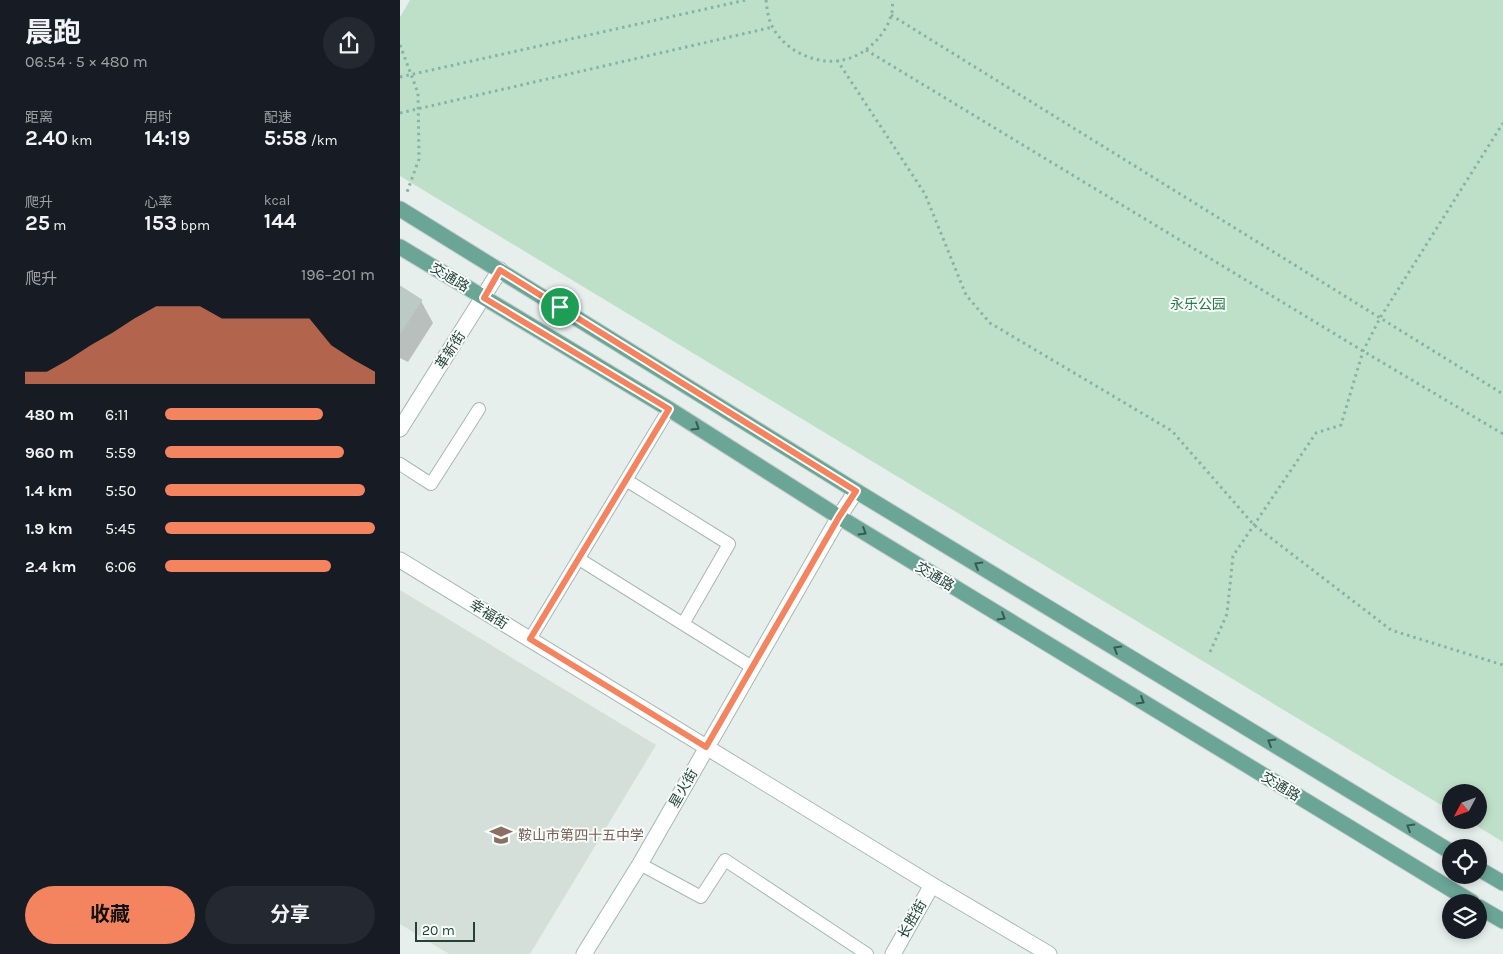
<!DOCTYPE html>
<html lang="zh">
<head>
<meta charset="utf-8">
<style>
	:root { --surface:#171b24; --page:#242831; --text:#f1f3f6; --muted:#9ea1a6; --accent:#f4845f }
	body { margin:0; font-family:Karla,"Noto Sans SC",sans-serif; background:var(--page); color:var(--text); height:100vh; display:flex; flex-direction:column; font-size:19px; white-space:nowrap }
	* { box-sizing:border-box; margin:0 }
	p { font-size:16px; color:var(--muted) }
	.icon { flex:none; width:28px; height:28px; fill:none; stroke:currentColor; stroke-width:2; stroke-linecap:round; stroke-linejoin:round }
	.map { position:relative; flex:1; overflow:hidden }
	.side { display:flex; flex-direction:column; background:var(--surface); width:400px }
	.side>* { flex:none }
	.needle { width:32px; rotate:229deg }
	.buttons { position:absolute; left:1042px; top:784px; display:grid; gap:10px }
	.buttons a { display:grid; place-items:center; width:45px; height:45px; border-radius:50%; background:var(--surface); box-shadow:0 2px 8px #0003; font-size:25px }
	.scale { position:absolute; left:15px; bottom:12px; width:60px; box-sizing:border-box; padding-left:5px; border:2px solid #24423a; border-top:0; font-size:14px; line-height:18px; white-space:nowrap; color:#24423a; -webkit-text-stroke:4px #f7fbf9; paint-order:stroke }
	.pin { position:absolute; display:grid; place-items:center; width:42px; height:42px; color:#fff; margin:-21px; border:2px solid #fff; border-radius:50%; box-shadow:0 1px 5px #0007 }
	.round { display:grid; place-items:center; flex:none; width:52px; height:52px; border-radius:26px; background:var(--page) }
	.head { display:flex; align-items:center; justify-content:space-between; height:85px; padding:0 25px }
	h1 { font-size:28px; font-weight:700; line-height:38px }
	.stats { display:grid; grid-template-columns:repeat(3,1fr); gap:8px; height:85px; padding:5px 25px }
	.stats div { display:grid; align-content:center }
	.stats b { font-size:21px; font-weight:700 }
	.stats small { font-size:14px; font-weight:400 }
	.stats p { font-size:14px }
	.chart { height:140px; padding:10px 25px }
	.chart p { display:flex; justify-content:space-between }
	.chart svg { width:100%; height:90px; margin-top:5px; fill:var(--accent); opacity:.7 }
	.action { display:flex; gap:10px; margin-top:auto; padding:10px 25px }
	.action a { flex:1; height:58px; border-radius:30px; background:var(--accent); color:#111; font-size:20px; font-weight:700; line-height:58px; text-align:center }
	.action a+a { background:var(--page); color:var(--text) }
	ul { padding:0 25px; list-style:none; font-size:16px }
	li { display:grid; grid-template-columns:80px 60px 1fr; align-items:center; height:38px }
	li i { height:12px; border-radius:6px; background:var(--accent) }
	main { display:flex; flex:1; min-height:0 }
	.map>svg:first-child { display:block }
</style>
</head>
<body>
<main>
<section class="side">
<div class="head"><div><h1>晨跑</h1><p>06:54 · 5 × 480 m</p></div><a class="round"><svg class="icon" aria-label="share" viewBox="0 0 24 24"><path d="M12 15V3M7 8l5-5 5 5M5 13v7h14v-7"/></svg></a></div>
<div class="stats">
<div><p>距离</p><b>2.40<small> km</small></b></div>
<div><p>用时</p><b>14:19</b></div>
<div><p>配速</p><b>5:58<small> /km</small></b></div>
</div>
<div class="stats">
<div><p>爬升</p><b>25<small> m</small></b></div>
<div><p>心率</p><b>153<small> bpm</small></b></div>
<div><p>kcal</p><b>144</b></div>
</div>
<div class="chart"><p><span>爬升</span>196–201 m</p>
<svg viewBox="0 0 160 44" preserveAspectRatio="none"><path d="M0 44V38L10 38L20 32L30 25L40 19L50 12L60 6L70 6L80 6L90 12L100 12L110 12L120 12L130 12L140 25L150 32L160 38V44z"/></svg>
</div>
<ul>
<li><b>480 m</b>6:11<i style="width:75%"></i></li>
<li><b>960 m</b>5:59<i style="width:85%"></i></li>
<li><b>1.4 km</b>5:50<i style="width:95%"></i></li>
<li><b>1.9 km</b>5:45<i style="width:100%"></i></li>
<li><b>2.4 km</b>6:06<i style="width:79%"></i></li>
</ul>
<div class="action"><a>收藏</a><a>分享</a></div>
</section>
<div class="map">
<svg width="1103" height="954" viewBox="0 0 1103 954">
	<rect width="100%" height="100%" fill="#e6efeb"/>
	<path fill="#d4dfda" d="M0 590 256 745 130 954H49L0 924Z"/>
	<path fill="#bfe0c8" d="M10 0H1103V842L1067 820H1079V792H1051V811L0 176V17Z"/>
	<path fill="#0003" d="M0 288 21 301 33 323 8 362 0 358Z"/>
	<path fill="#bbcac4" stroke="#b8c9c2" d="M0 286 22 300 0 334Z"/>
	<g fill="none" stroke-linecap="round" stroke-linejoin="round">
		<g stroke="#a8b8b2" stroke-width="14">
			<path id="service" d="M0 464 31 484 79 409
				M226 480 329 544 283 624
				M179 559 352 667
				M130 639 269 409
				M240 864 301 897 325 860 467 954"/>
		</g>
		<g stroke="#a8b8b2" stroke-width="17">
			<path id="minor" d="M0 429 100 270
				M0 560 532 885 649 954
				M184 954 240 864 439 517 456 491
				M493 954 532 885"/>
		</g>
		<g stroke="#c2cac8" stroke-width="17">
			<path id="primary" d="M0 209 456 491 1051 852
				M0 247 269 409 439 517 1072 902
				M1079 869 1103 883
				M1079 907 1103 921"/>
		</g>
		<path stroke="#86b3a5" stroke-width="3" stroke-dasharray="2.5 4" stroke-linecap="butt" d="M366 0C367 9 368 18 372 26 385 52 419 67 447 59 458 56 468 49 476 41 482 34 489 25 491 15 493 11 492 5 493 0
			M491 15 1103 394
			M0 45 18 93 19 159 6 195
			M466 50 963 351 1103 434
			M437 60 525 194 566 295 590 323 772 431 854 525 991 630 1103 665
			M0 77 346 0
			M0 113 373 27
			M810 652 827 614 833 556 916 433 941 425 963 351 980 318 1103 123"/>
		<use href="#service" stroke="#fff" stroke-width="12"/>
		<use href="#minor" stroke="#fff" stroke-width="15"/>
		<use href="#primary" stroke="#6aa596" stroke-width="15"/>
	</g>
	<defs><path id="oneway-chevron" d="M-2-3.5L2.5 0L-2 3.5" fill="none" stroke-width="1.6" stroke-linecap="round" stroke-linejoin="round" transform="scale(1.25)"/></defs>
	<g stroke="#365b51">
		<use href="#oneway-chevron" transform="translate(296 427) rotate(32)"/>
		<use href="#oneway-chevron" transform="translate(463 532) rotate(31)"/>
		<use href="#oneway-chevron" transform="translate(578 565) rotate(-149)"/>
		<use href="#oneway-chevron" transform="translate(602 617) rotate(31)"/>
		<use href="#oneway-chevron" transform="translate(717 649) rotate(-149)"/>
		<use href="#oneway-chevron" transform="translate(741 701) rotate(31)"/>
		<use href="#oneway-chevron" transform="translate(871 742) rotate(-149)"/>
		<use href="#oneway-chevron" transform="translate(1010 827) rotate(-149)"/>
	</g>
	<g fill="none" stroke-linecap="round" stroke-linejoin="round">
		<g stroke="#fff" stroke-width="10">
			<path id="route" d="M100 270 456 491 439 517 306 747 130 639 269 409 84 298Z"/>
		</g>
		<use href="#route" stroke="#f4845f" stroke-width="6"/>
	</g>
	<defs>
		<g id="school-bare" transform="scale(1.725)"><path d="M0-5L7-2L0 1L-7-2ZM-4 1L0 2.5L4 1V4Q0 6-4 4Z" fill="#8d6e63" stroke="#f7fbf9" stroke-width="2.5" paint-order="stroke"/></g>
	</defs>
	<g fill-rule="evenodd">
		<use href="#school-bare" x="101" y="835"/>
	</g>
	<g text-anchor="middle" stroke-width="4" stroke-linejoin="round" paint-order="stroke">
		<g font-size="14" fill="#24423a" stroke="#f7fbf9">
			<text transform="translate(50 277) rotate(31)" y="5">交通路</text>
			<text transform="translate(50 350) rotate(-57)" y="5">革新街</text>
			<text transform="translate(535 576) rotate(31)" y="5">交通路</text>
			<text transform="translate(89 614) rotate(32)" y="5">幸福街</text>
			<text transform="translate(881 786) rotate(31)" y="5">交通路</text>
			<text transform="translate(283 788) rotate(-60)" y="5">星火街</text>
			<text transform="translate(512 919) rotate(-60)" y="5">长胜街</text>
		</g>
		<g font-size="14" fill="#2d7a4b" stroke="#f7fbf9">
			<text x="798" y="309">永乐公园</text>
		</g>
		<g font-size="14" fill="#785e54" stroke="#f7fbf9" text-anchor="start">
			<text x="118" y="840">鞍山市第四十五中学</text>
		</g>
	</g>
</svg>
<div class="buttons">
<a><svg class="needle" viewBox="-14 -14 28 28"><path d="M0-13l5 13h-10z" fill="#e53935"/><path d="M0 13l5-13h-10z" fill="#9ea1a6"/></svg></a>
<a><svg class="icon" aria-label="locate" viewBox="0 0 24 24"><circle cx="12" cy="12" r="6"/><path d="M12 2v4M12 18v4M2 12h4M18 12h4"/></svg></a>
<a><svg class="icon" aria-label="layers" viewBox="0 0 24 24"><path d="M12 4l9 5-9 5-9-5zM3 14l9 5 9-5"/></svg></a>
</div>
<div class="scale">20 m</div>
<div class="pin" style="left:160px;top:307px;background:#1e9e55"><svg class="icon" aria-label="arrive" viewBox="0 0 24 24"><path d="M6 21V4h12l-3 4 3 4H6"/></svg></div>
</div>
</main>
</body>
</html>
